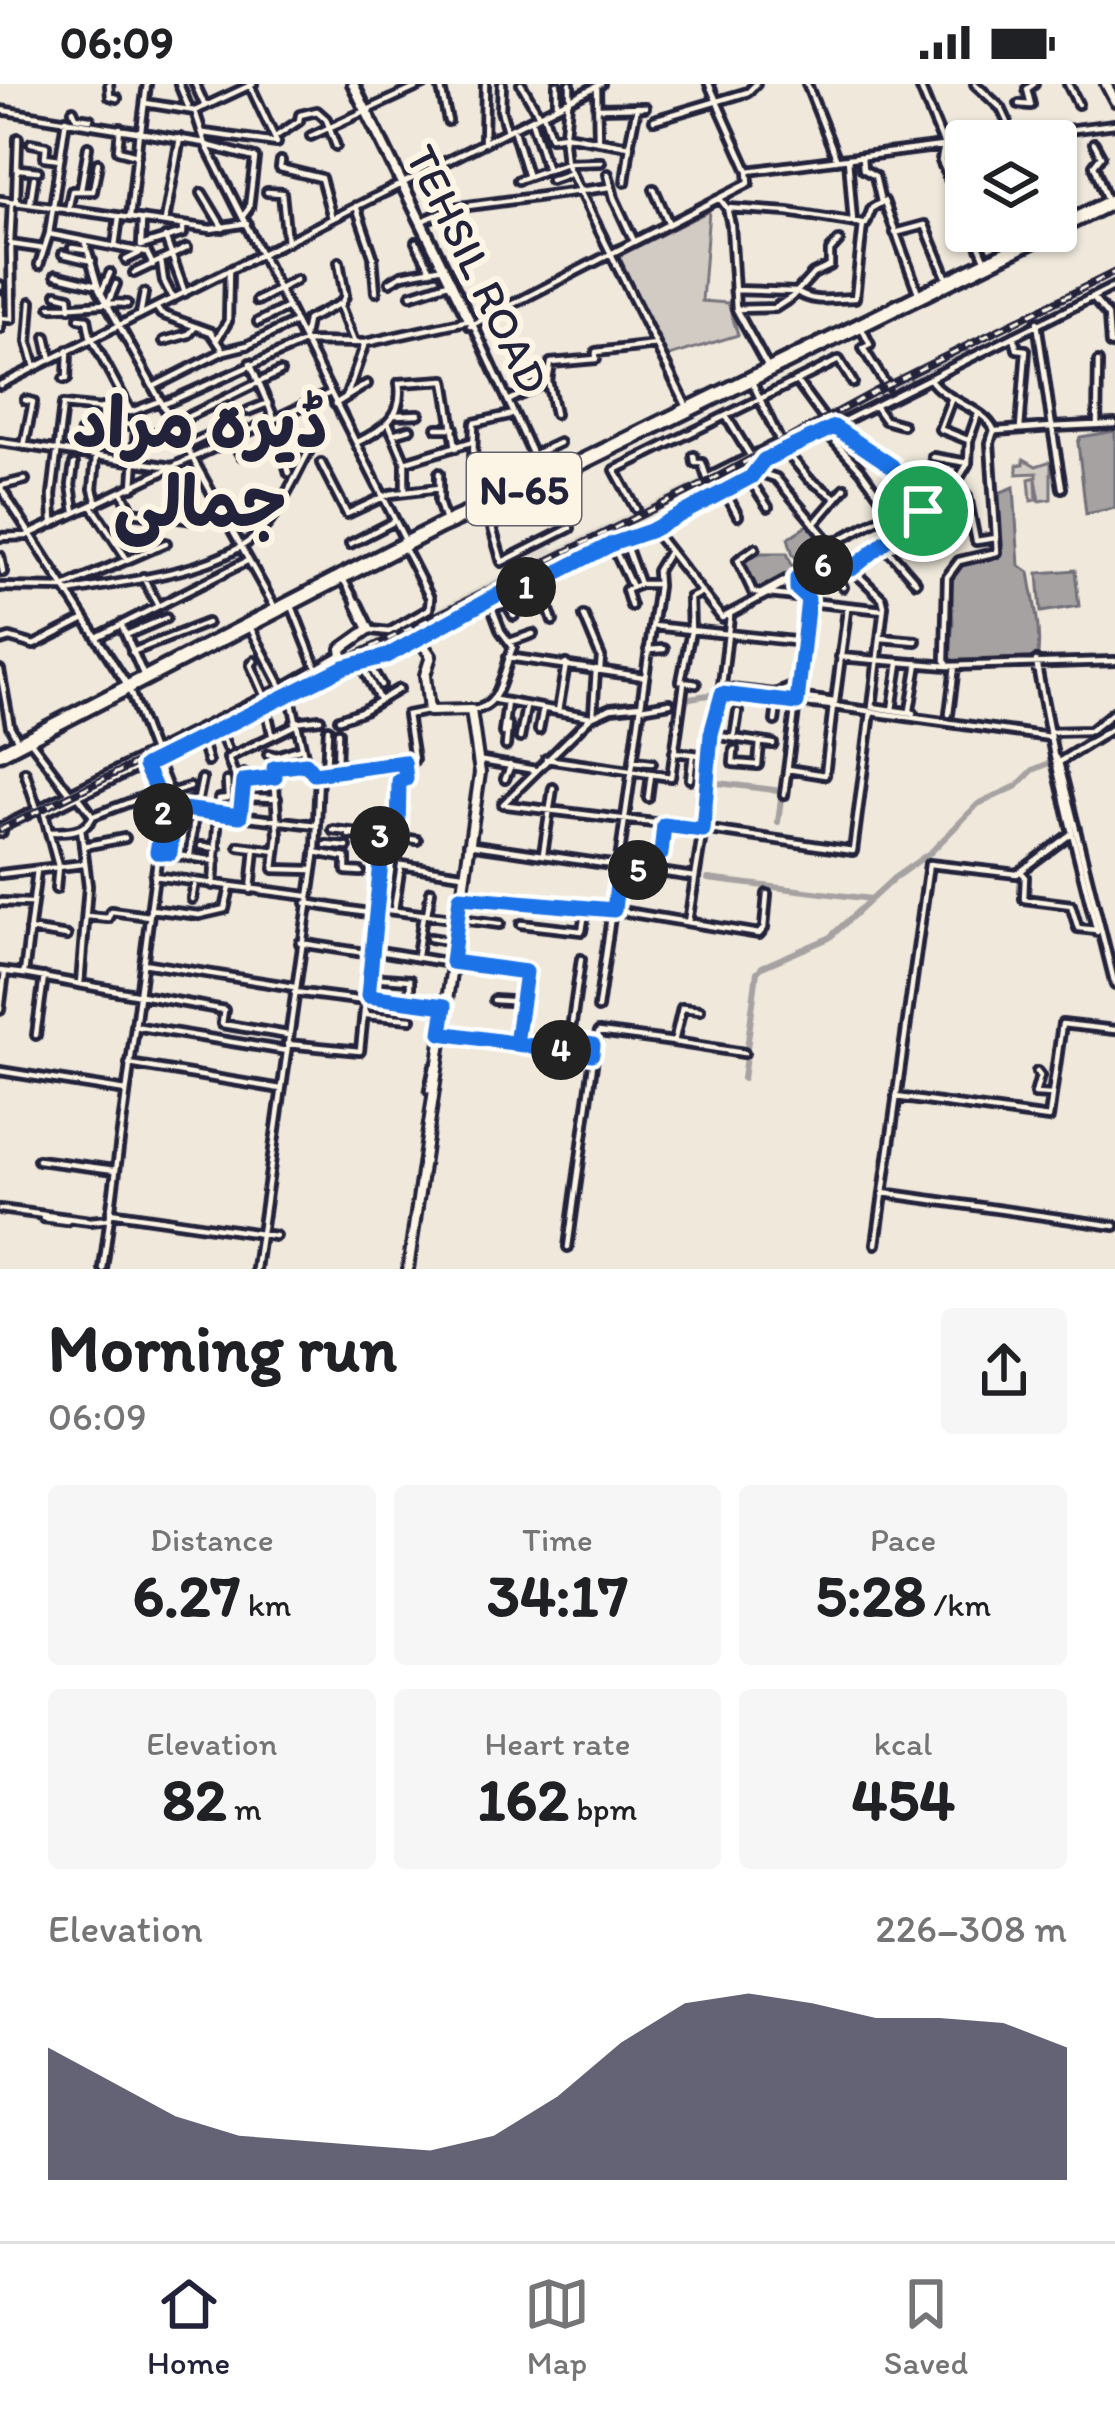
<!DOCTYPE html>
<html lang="en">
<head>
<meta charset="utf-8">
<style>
	:root { --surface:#fff; --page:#f6f6f6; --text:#202124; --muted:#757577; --line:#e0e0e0; --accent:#22223b }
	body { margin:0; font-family:Itim,"Playpen Sans Arabic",sans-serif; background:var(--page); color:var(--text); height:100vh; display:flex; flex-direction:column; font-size:45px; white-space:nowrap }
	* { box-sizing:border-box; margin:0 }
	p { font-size:39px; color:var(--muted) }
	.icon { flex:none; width:66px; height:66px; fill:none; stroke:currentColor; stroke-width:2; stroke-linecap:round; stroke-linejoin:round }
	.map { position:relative; height:1185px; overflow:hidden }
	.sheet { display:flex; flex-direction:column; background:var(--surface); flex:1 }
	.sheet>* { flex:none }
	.fabs { position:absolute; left:945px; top:36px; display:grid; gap:24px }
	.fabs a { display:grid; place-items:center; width:132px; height:132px; border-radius:12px; background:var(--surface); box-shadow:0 3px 9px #0004; font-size:60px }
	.pin { position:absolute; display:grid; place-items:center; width:102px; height:102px; color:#fff; margin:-51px; border:6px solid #fff; border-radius:50%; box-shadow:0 3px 12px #0007 }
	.km { position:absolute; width:60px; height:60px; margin:-30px; border-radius:50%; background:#222; color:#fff; font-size:33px; line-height:60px; text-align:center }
	.round { display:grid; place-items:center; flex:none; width:126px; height:126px; border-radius:12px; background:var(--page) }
	.headline { display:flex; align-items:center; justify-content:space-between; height:204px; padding:0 48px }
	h1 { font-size:66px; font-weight:700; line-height:90px }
	.figures { display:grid; grid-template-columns:repeat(3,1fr); gap:18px; height:204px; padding:12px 48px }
	.figures div { display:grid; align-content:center; border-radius:12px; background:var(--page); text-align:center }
	.figures b { font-size:60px; font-weight:700 }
	.figures small { font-size:33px; font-weight:400 }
	.figures p { font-size:33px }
	.chart { height:336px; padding:24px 48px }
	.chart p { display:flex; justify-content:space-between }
	.chart svg { width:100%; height:216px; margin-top:12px; fill:var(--accent); opacity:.7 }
	.status { display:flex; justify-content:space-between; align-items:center; height:84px; padding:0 60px; background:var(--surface); direction:ltr }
	.status svg { height:33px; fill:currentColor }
	.dock { display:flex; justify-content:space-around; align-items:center; height:168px; border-top:3px solid var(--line); background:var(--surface); font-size:33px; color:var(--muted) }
	.dock a { display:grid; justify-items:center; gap:6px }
	.dock .current { color:var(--accent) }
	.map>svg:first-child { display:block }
</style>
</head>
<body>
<div class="status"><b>06:09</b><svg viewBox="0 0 49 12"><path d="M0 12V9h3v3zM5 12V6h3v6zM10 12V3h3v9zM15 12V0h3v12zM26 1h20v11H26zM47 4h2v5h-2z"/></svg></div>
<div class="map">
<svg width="1115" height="1185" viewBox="0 0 1115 1185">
	<rect width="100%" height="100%" fill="#efe8db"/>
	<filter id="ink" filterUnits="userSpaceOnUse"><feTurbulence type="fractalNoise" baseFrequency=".00833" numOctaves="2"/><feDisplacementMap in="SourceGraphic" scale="24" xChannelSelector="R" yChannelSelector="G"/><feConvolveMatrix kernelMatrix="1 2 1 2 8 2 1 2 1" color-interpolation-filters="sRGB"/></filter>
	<g filter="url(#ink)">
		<path fill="#e0d9cf" d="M705 393 708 400 528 501 503 505 349 576 347 571 527 478 530 467 547 461 554 466Z"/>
		<path fill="#d1cbc3" stroke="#7a767f" stroke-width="3" d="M709 127 702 217 728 219 738 251 666 273 619 172Z
			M963 266 968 267 967 271 915 299 911 295 910 300 884 313 877 309Z
			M1024 375 1036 382 1051 377V415L1040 417 1036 395 1037 416 1031 417 1029 395 1037 393V389L1017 390V381L1024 380Z"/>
		<path fill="#a6a2a2" stroke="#716f79" stroke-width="3" d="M1115 347V424L1086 430 1078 359 1080 353Z
			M1014 403 1019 481 1029 488C1033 515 1041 543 1038 570L1034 574 949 577 953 537 950 499 962 482 1000 473 996 410Z
			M808 441 828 469 805 482 793 471 788 454Z
			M761 469H787L795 489 759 509 743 482V477Z
			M1075 486 1079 522 1041 528 1038 489Z"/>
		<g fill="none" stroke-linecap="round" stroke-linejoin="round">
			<path stroke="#716f79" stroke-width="3" d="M2 505 17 507"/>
			<path stroke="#a6a2a2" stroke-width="6" d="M644 586 648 560
				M724 608 795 615
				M684 615 720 609
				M642 622 682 616
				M1094 654 1115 638
				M710 698 782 707 778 738
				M708 795 871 815
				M743 995 757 888 762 883 829 854 894 794 931 768 978 720 1017 702 1033 686 1068 671"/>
			<g stroke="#22223b" stroke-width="14">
				<path id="minor" d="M109 0 110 12 117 14
					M179 0 188 22
					M195 0 205 22
					M351 0 468 237
					M355 0 471 236 542 391
					M440 0 448 37
					M502 0 501 26 507 47
					M521 0 539 31
					M557 0V22
					M570 0V16
					M807 0 837 76
					M919 0 944 61 941 77 966 132
					M975 0 1001 24 1007 37
					M1068 0 1078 20
					M597 2 598 56
					M145 19 195 27 206 61 405 456
					M568 19 564 59 566 79 686 321
					M1019 20 1031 21 1027 5 1034 0
					M599 24 645 23
					M0 26 205 59
					M73 26 76 33 90 35
					M195 27 253 0
					M543 29 551 53 565 51 629 62 637 23
					M531 35 547 86
					M654 36 748 8 756 0
					M120 44 118 66 137 71
					M513 44 527 90
					M141 47 147 0
					M204 49 277 59 250 1
					M311 52 424 0
					M275 53 299 37 300 31 317 27 326 35 336 62
					M980 57 1115 40
					M31 59 46 62 45 73 60 75
					M484 59 485 0
					M1094 59 1101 72 1094 81 1108 119
					M206 61 255 74 249 124 243 132
					M862 73 863 85 875 92 881 118
					M848 74 853 138
					M281 77 280 84 321 94 332 134
					M19 85 38 87
					M748 87 966 59
					M608 90 614 114 634 157
					M518 96 566 79 601 78
					M551 96 571 89
					M625 98 630 61
					M81 105 88 63
					M654 105 669 140
					M267 108 282 109 287 158
					M202 109 223 144
					M720 115 727 124 788 128 863 140 855 214C835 214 814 220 797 208L734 206
					M0 116 211 145 247 139
					M16 116 18 54
					M12 118 10 160 44 165
					M30 120 34 94
					M356 122 373 172 376 208
					M727 124 731 141 736 225
					M68 126 72 107H93L98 79
					M130 134 139 47
					M165 137 180 54
					M422 137 453 124 610 103
					M866 140 872 124 884 117 919 211
					M973 147 985 175
					M895 149 925 141 947 195
					M49 150 147 169 153 181
					M165 153 185 209
					M85 158 99 205 275 524
					M416 158 431 186
					M115 162 119 133
					M141 162 183 149V141
					M141 162 142 137
					M72 164 86 166
					M63 170 92 177
					M126 176 142 168
					M161 177 164 197 173 215
					M339 178 345 212 341 220
					M39 181 49 150 66 35
					M134 189 187 164
					M56 191 97 201
					M390 198 402 191 439 184
					M0 203V201
					M101 209 110 189
					M57 210 69 213 70 224
					M411 211 451 198
					M0 213V245
					M1092 213 1108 232 1110 260 1115 262
					M257 217 296 196
					M31 218 28 258 35 283
					M108 219 116 200
					M51 223C71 224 115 217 127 220
					M140 231 144 209
					M0 234 12 235 11 161
					M79 234 87 235 90 251 131 328
					M258 238 288 223
					M470 242 749 99 748 87 709 0
					M862 245 870 261 863 264 886 301
					M1014 252 1017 265 1026 266 1020 345
					M46 253 51 275
					M304 253 307 236 339 220 354 258
					M217 255 228 237 229 186
					M164 257 189 250 195 243
					M224 267 248 261 295 238
					M250 279 274 334
					M767 282 736 225 775 224 792 213 813 190 830 182V167L839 157
					M64 295H67L68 266
					M930 295C945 318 984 323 994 346L990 359 997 468 959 477 947 493 945 576 949 582 1115 577
					M548 297 555 330
					M797 298 822 332
					M0 301 601 0
					M155 302 224 267 211 248 161 230 156 223
					M347 311 365 259
					M510 316 548 297 551 279 596 275V268L656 261
					M951 316 940 345 968 356
					M335 320 367 300
					M162 321 304 258 365 259 470 236
					M875 322 885 336 903 341
					M248 327 268 319
					M394 331 419 330
					M726 332 751 373
					M124 340 137 342 133 403
					M173 340 280 288
					M389 340 405 378V408
					M1097 341 1098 278
					M834 343 892 383 911 405 923 427
					M437 344H454
					M825 347 861 386 902 443
					M996 347 1052 343 1037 238
					M393 350 410 345
					M136 355 155 349
					M288 355 281 361 289 389
					M232 356 241 371 250 372
					M0 358 172 383
					M356 359C385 345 404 331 399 299L445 296 456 364
					M24 362 33 318 25 316
					M184 363 234 339
					M785 366 809 395 836 414
					M78 370 82 347 100 348 102 324
					M533 371 559 359
					M694 372 695 379H702L707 394 780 358 753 300
					M933 373 968 379
					M96 374 93 405 97 420
					M405 378 471 358
					M321 379 347 430 390 410 439 404
					M473 379 474 339 514 330
					M74 380 71 401 75 428
					M514 380 534 373
					M755 387 776 394 852 485 882 514 884 522 872 623 913 629
					M439 389V418L444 434
					M749 394 768 423
					M0 402 25 396
					M0 403 128 602 153 668
					M1062 404 1052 343 1115 340
					M725 407 738 432
					M949 409 967 412 976 457 996 454
					M123 410 132 428 202 437 224 434
					M92 422 127 475
					M636 425 615 386 839 276 853 299
					M487 427 502 478 570 444
					M53 440 52 411 63 321 131 328 160 317
					M814 440 845 404
					M653 446 722 534 840 471
					M0 453 26 452 328 310
					M624 456 640 500
					M834 459 891 428
					M350 460 395 437
					M612 460 632 503
					M883 460 916 498
					M755 464 738 476 753 508 760 510 795 491 797 505 806 514
					M0 472 3 488
					M828 478 843 503
					M852 485 915 432 948 412 968 379 969 356 978 330
					M143 493 157 520
					M343 495 357 520
					M539 498 553 537
					M0 503 65 504
					M64 503 166 459
					M68 508C126 496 231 489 269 438 287 414 299 383 315 356
					M769 510 805 514
					M292 522 317 586
					M631 522 626 506 640 500H658
					M493 523 507 520 514 532
					M584 532 601 573 600 586
					M121 540 143 590
					M653 542 803 558
					M250 543 282 604
					M372 546 389 548 429 525 430 514 404 463
					M126 551 166 534
					M97 553 247 477
					M881 554 916 557
					M419 555 451 532 506 506 529 503 612 460 649 447 751 393 764 377 1115 202
					M0 557 10 554 34 561 85 535
					M510 558 533 550
					M648 566 664 565
					M132 568 207 539
					M508 573 644 593
					M840 573 948 582
					M254 577 251 581 265 613
					M367 577 381 601
					M1036 577 1054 672 1059 678 1115 901
					M360 578 379 615
					M0 586 10 642 17 655
					M696 600 681 597 691 547 690 514 701 509
					M722 604 775 610 797 601
					M290 610 306 680 314 690 414 676 407 631 427 627
					M721 610 833 622 825 691 788 685
					M796 613 835 618 847 526
					M496 616 591 633 611 624 641 621
					M266 622 272 650
					M833 622 869 627
					M641 624 670 619
					M471 626C502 625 502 588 513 563L501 547 489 515
					M892 626 899 579
					M910 626 918 579
					M558 627 566 580
					M949 630 955 582
					M593 631 596 585
					M339 635 362 627 399 605
					M775 637 778 615
					M294 638 320 635
					M504 640 508 641 506 662
					M219 645 227 664
					M539 646 543 625
					M1049 648 1090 647 1115 627
					M503 649 507 618
					M713 651 773 660
					M734 653 738 628
					M520 654 526 623
					M29 655 69 708
					M201 655 208 678
					M734 666 733 679 758 681 760 658
					M674 668 709 672
					M268 670 277 672 302 664
					M546 675 671 693 684 599
					M157 676 170 709 190 703
					M477 676 535 686
					M634 677 652 679
					M1059 678 1115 643
					M306 680 274 684 278 752 274 785 311 786
					M146 684 162 723 316 741
					M25 688 37 725
					M326 689 328 645
					M337 689 338 648
					M505 695 511 681
					M690 695 693 670
					M245 697 275 693
					M784 711 809 518 883 526
					M78 712 93 732 154 709
					M242 713 277 714
					M648 714 651 691
					M503 720 591 633
					M507 721 703 745 711 650 721 610 730 532
					M179 722 198 715 202 695
					M240 732 244 690 235 693 228 674 295 641
					M0 744 282 604 340 571
					M333 746 417 756
					M51 748C67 748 86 748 93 732
					M0 749 2 748
					M1072 749 1097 848
					M349 751 377 753
					M398 751 399 697 406 695 404 678
					M377 752 381 759 378 825
					M468 760 694 793
					M326 761 347 763
					M83 762 125 754
					M201 762 217 764
					M239 762 276 767
					M157 768 216 777
					M315 768 346 774V787L361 788
					M170 769 175 724
					M543 770 553 704
					M190 771 195 725
					M37 786 24 890 224 926 222 940 288 951
					M637 786 649 773 661 770 665 741
					M1021 788 1025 792 1024 815 1071 821 1078 844 1096 846
					M0 790 83 780
					M154 792 307 812
					M213 801 219 715 228 714 227 697
					M56 805 58 782 44 729 347 581
					M251 806 255 764
					M460 813 614 826 759 850 764 844 767 810
					M192 815 195 798
					M0 818 30 819
					M150 825 199 831 225 825 230 803
					M394 826 401 781 462 790
					M427 830 431 807
					M87 832 108 834 111 827 149 832
					M376 833 380 825 500 840
					M688 838 703 745 853 767 871 628 1050 653
					M521 840 582 847 586 823
					M29 846 67 852
					M430 854 454 858
					M300 859 371 870
					M373 866 486 885 525 887 516 960
					M417 872 423 831
					M143 879 294 903
					M0 887 24 890
					M370 893 410 896V905
					M80 900 88 802 81 744
					M294 908 365 917
					M368 912 439 921
					M494 916 523 918
					M598 924 658 502 657 487 669 467
					M0 926 5 888
					M365 928 366 931 411 935
					M134 942 287 967
					M441 949 594 973 568 1163
					M36 951 44 893
					M438 953 442 921
					M569 957 593 961
					M674 958 744 969
					M287 960 360 967 374 830 306 819
					M568 967 581 875
					M592 970 599 948 674 958 682 924 700 926
					M129 980 281 1005
					M0 987 126 1007
					M1037 988 1040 992 1035 1010 1052 1011 1062 940 1115 946
					M429 1006 434 982
					M896 1013 1049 1034 1052 1011
					M38 1076 115 1086
					M883 1109 1115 1142
					M0 1125 90 1137 109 1135
					M110 1128 275 1152
					M43 1134 67 1137
					M876 1160 929 780 1017 790 1072 749 1054 672
					M103 1185 164 723
					M256 1185 316 765 319 690"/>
			</g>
			<g stroke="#22223b" stroke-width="16">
				<path id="tertiary" d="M1106 0 1115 17
					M357 520 369 545 341 565 343 578 347 581 383 573 419 555 431 572 425 591 429 627 471 626 480 689 408 1185"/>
			</g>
			<g stroke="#22223b" stroke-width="21">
				<path id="trunk" d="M1056 145 1115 116
					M0 669 440 442 545 396 1052 147"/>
			</g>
			<use href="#minor" stroke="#fcf5e5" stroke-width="4.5"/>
			<use href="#tertiary" stroke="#fcf5e5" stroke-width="8"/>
			<use href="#trunk" stroke="#fcf5e5" stroke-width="12"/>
			<g stroke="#22223b" stroke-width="8">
				<path id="rail" d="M0 746 706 399 880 305 1115 188"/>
			</g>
			<use href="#rail" stroke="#fcf5e5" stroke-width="3" stroke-dasharray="9" stroke-linecap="butt"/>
		</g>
	</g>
	<g fill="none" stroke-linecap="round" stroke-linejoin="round" filter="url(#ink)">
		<g stroke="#fff" stroke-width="24">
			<path id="route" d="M923 427 892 382 834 343 764 376 751 393 650 447 612 460 529 503 506 506 387 572 344 583 145 682 164 723 157 768 170 769 175 724 240 732 244 697 275 693 274 684 306 680 314 690 404 678 406 695 399 697 398 754 376 752 381 759V778L368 912 445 922 441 949 592 970 593 961 569 957 568 967 516 960 526 888 452 878 460 813 614 826 619 783C635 786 640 788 649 773L661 770 664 741 703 746 711 650 722 610 797 619 808 515 797 505V494L840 471 852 485 923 427"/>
		</g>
		<use href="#route" stroke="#1a73e8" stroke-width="15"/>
	</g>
	<g text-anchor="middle" stroke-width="12" stroke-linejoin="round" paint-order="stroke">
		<rect fill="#fcf5e5" stroke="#63616e" stroke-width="3" x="467" y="369" width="114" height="72" rx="9"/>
		<g font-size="42" font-weight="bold" fill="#22223b">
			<text x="524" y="420">N-65</text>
		</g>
		<g font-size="45" fill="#22223b" stroke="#fcf5e5">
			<text transform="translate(478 185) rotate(64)" y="16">TEHSIL ROAD</text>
		</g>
		<g font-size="69" font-weight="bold" fill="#22223b" stroke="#fcf5e5">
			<text x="200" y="363">ڈیرہ مراد<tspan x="200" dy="79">جمالی</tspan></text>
		</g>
	</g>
</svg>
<div class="fabs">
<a><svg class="icon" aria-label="layers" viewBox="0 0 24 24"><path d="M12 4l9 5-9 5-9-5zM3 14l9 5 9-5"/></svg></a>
</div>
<div class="pin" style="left:923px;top:427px;background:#1e9e55"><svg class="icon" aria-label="arrive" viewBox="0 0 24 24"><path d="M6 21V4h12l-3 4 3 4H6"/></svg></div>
<b class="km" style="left:526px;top:503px">1</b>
<b class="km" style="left:163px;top:729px">2</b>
<b class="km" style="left:380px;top:752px">3</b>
<b class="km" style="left:561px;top:966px">4</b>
<b class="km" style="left:638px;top:786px">5</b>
<b class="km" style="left:823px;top:481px">6</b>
</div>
<section class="sheet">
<div class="headline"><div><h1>Morning run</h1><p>06:09</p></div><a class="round"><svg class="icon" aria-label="share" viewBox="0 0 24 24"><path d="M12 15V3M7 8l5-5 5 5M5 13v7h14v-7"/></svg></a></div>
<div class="figures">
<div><p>Distance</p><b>6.27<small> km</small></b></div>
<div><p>Time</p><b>34:17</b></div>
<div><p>Pace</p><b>5:28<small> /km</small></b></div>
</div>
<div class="figures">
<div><p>Elevation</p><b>82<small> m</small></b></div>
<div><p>Heart rate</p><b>162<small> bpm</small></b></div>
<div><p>kcal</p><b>454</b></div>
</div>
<div class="chart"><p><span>Elevation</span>226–308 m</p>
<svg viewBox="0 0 160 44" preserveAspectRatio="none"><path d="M0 44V17L10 24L20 31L30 35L40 36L50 37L60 38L70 35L80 27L90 16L100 8L110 6L120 8L130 11L140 11L150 12L160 17V44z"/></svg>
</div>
</section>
<nav class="dock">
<a class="current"><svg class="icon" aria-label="home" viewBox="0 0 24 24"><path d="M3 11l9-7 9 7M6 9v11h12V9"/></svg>Home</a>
<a><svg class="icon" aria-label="map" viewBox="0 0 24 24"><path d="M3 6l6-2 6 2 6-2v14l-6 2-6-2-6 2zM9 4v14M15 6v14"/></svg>Map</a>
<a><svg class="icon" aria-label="saved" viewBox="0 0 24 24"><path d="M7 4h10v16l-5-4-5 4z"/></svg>Saved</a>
</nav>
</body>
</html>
